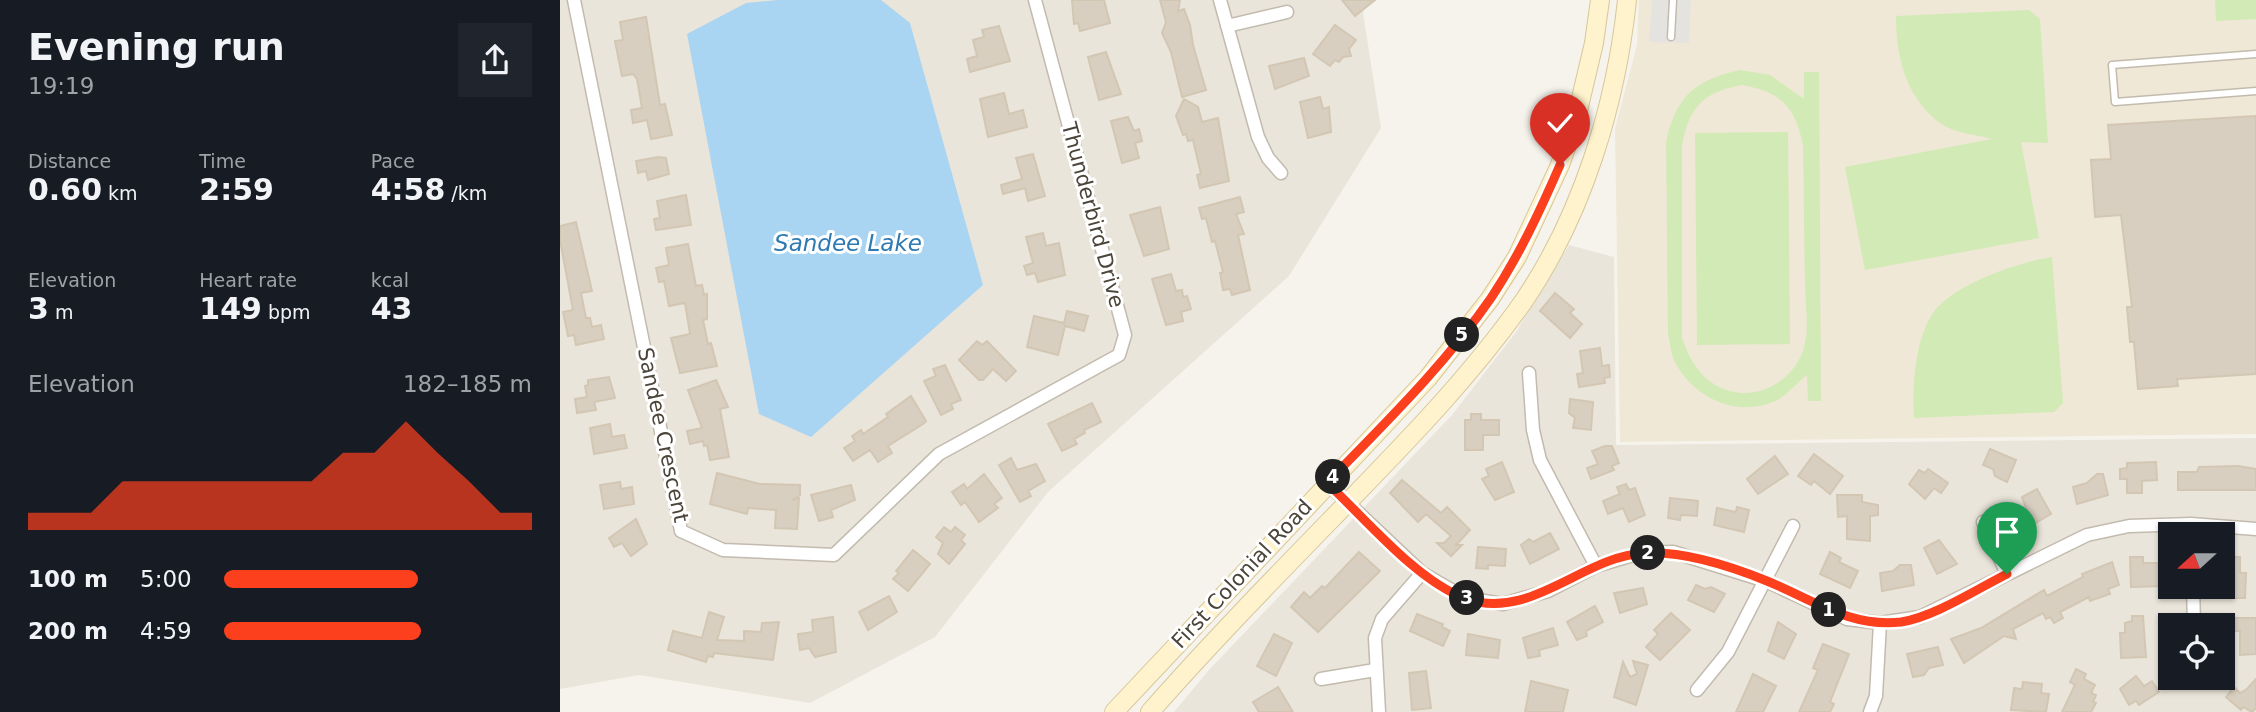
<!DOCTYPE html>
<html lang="en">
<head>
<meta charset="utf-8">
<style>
	:root { --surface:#171b24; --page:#20242c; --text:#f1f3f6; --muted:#9ea1a6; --accent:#fc3f1d }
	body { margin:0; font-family:"DejaVu Sans",sans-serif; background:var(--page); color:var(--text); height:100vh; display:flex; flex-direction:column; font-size:26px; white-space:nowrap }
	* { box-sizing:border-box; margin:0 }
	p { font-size:23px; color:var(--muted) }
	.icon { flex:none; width:38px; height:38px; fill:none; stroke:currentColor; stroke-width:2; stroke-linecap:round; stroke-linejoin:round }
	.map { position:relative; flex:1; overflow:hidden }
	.details { display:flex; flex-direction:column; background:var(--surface); width:560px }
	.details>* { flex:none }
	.needle { width:46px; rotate:249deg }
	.fabs { position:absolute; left:1598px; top:522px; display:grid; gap:14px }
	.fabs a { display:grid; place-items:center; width:77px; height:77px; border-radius:0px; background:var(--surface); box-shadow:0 2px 5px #0004; font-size:35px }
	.pin { position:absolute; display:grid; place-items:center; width:60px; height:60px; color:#fff; margin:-72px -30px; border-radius:50% 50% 50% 0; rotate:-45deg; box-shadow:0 0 7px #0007 }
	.pin .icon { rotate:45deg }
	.km { position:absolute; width:35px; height:35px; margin:-18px; border-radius:50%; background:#222; color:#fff; font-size:19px; line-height:35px; text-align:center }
	.round { display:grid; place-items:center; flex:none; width:74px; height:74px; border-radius:0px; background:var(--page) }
	.headline { display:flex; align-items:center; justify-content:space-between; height:119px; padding:0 28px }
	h1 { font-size:38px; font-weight:700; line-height:52px }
	.stats { display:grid; grid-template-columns:repeat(3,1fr); gap:10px; height:119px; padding:7px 28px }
	.stats div { display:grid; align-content:center }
	.stats b { font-size:30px; font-weight:700 }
	.stats small { font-size:19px; font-weight:400 }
	.stats p { font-size:19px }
	.chart { height:196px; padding:14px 28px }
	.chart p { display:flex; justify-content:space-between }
	.chart svg { width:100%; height:126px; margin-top:7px; fill:var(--accent); opacity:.7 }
	ul { padding:0 28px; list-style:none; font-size:23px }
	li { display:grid; grid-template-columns:112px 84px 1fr; align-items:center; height:52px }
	li i { height:18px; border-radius:9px; background:var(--accent) }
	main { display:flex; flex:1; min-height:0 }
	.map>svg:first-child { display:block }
</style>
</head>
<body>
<main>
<section class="details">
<div class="headline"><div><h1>Evening run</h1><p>19:19</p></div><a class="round"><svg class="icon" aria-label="share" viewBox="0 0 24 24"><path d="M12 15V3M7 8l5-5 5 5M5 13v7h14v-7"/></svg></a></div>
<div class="stats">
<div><p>Distance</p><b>0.60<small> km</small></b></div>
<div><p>Time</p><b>2:59</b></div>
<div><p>Pace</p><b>4:58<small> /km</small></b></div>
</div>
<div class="stats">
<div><p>Elevation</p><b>3<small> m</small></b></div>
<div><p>Heart rate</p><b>149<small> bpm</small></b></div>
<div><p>kcal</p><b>43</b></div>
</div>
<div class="chart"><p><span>Elevation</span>182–185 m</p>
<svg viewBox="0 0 160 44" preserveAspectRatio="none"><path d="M0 44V38L10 38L20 38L30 27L40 27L50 27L60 27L70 27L80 27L90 27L100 17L110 17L120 6L130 17L140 27L150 38L160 38V44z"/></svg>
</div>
<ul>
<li><b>100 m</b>5:00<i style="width:63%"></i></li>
<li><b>200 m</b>4:59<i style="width:64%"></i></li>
</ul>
</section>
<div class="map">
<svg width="1696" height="712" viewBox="0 0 1696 712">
	<rect width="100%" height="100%" fill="#f6f3ec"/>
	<path fill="#eae5da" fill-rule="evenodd" d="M0 0H801L821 128 729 276 488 492 375 637 250 703 79 675 0 689Z
		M1009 245 1054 257 1056 445 1696 438V712H614L648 671 892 415 956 332ZM1610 534H1662V586H1610ZM1610 625H1662V677H1610Z"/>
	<path fill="#efe8d6" d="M1079 0H1696V434L1060 442 1055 129 1077 45Z"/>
	<path fill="#d2eab5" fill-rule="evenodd" d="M1655 0H1696V19L1656 21Z
		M1469 10 1480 19 1488 143 1461 142 1479 238 1305 270 1285 167 1432 139C1414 134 1391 133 1376 120 1345 94 1336 55 1336 16Z
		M1180 70 1210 75 1244 99V72H1259L1261 401H1248L1247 375C1237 383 1225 397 1213 402 1175 417 1135 398 1116 364 1111 356 1110 343 1108 333L1106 142C1116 96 1135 80 1180 70ZM1182 85C1221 92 1235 106 1243 145 1244 191 1244 238 1245 284 1245 302 1249 325 1245 343 1239 375 1206 398 1174 392 1145 386 1131 364 1122 338V146C1129 107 1143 92 1182 85Z
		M1228 132 1230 344 1137 345 1135 133Z
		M1492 257 1503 403 1494 412 1354 418C1352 387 1355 339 1373 313 1393 284 1459 262 1492 257Z"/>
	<path fill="#e5e3e0" d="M1092 0H1131L1129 43 1089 42Z"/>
	<path fill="#a9d4f2" d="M218 0H321L350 23 423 285 251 437 199 414 127 34 186 3Z"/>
	<path fill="#d8cfc1" stroke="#d3c7b4" stroke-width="2" d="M512 0H544L550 23 520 31 518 23 514 24Z
		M600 0H620L618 11 624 9 630 25 633 45 646 90 622 97 611 52 602 33 606 22Z
		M782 0H815L795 16Z
		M86 17 100 105 105 104 112 135 91 139 87 120 73 123 71 110 82 108 77 79 73 74 62 76 55 41 63 40 60 22Z
		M775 25 796 40 789 49 791 56 783 57 779 62 775 60 770 66 753 54Z
		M439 26 450 61 410 72 407 59 417 56 413 40 424 37 422 30Z
		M546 52 561 94 539 100 528 57Z
		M744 58 749 76 715 89 709 66Z
		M444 93 449 114 463 110 467 127 428 137 420 99Z
		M760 97 763 109 769 107 771 132 748 138 740 102Z
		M624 99 638 107 642 122 658 118 669 181 640 188 637 175 641 174 633 140 628 141 626 134 623 135 616 116Z
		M1696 116V374L1617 379 1618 386 1578 389 1574 342H1570L1567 307H1572L1561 215 1535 217 1531 160 1551 159 1548 125Z
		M568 117 574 131 579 129 582 141 575 143 579 158 562 163 551 121Z
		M473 154 485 196 468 201 465 188 443 194 441 185 462 179 456 158Z
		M98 157 106 158 109 174 88 180 86 171 78 173 76 161Z
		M126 195 131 225 96 230 94 219 100 218 97 201Z
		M680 197 684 212 676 214 684 234 678 235 690 290 672 295 670 289 663 290 660 273 663 272 655 241 652 242 646 218 642 219 639 208Z
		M600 207 609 249 584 256 570 215Z
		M16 222 32 291 21 293 26 318H30L32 327 41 325 44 339 16 345 14 335 8 336 3 312 13 310 0 240V226Z
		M483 233 486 246 499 243 505 275 478 282 475 273 467 275 464 266 473 263 466 237Z
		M128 244 136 286 142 285 144 295 147 294V319L143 320 148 344 151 343 157 366 120 373 111 338 130 334 125 303 109 306 104 281 99 282 96 268 109 265 106 248Z
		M611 274 616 291 622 290 623 297 627 296 631 309 621 312 623 321 606 325 592 279Z
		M995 293 1014 309 1010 313 1022 324 1010 338 980 311Z
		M507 311 528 316 524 331 505 326 498 355 467 347 474 316 504 323Z
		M417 341 422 345 427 341 456 371 446 381 433 369 423 380H419L399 360Z
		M1040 348 1042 366 1049 365 1050 377 1044 378 1045 383 1019 387 1017 374 1023 373 1020 351Z
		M385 365 401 400 391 404 393 409 381 415 364 381 376 376 373 369Z
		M49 377 55 398 34 402 36 410 17 413 15 399 27 397 25 386 28 385V380Z
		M156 380 168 407 160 409 169 457 150 460 147 445 144 446 143 441 130 444 127 431 142 428 128 390Z
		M351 396 366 421 363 424 328 446 332 453 318 462 310 450 293 461 284 448 295 441 292 436 301 430 303 434 328 417 326 414Z
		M1010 399 1033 402 1031 430 1013 428 1015 418 1009 413Z
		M532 403 541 422 524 430 525 433 514 439 517 444 502 451 488 424Z
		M911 414H921V420H939V435H923V450H905V420H911Z
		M50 424 52 437 64 435 67 448 34 454 30 428Z
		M1045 446H1052L1059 463 1052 466 1054 470 1031 479 1027 468 1038 464 1032 451Z
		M1430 449 1456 460 1447 482 1435 476 1433 469 1423 465Z
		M1254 454 1283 476 1270 494 1254 481 1251 485 1238 476Z
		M1215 456 1228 474 1198 494 1187 479Z
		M451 458 457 470 476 464 485 481 468 491 471 496 460 502 439 465Z
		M942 462 954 492 935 500 922 479 929 476 926 469Z
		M1596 462 1597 480 1582 481V493H1567V479H1560V469L1567 468V463Z
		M1678 466 1696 469V490H1618V472H1637L1639 467Z
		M1368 469 1388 483 1381 493 1374 488 1365 499 1349 484 1359 470 1365 473Z
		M157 473 200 484 240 485V495L232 500 239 498 237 529 215 528 216 510 188 508 187 514 150 504Z
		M424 474 442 498 434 504 438 508 419 522 405 502 401 505 392 492 404 484 407 489Z
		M1537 474H1543L1548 495 1517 504 1513 487 1527 483Z
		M842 480 881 513 887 507 910 530 896 545H902L891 556 877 543H884L891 536 866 514 858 522 830 493Z
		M60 482 61 489 72 487 74 504 44 509 40 485Z
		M1066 484 1069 490 1075 488 1085 515 1069 522 1063 508 1048 514 1043 501 1060 494 1057 487Z
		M291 485 295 500 271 510 273 517 259 521 251 495Z
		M1477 489 1491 514 1472 525 1462 497Z
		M1277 495H1302V502L1318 505V515L1310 516V541L1287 539V516L1278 517Z
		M1110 498 1138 501 1137 516 1121 515 1120 520 1108 518Z
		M1177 507 1189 510 1184 532 1154 525 1157 508 1176 512Z
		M76 519 87 544 71 556 62 543 54 547 49 538Z
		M384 527 391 532 395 527 405 535 401 540 405 544 389 564 378 554 383 543 376 537Z
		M990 533 999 549 970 564 961 545 969 539 973 542Z
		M1379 540 1397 564 1377 574 1364 548Z
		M918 547 946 549 945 566 928 565V569L916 568Z
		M353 550 370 564 348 591 333 579 339 573 336 571Z
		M799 552 820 571 758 632 731 607 744 592 750 598 762 586 765 588Z
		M1270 552 1281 558 1279 562 1298 571 1290 588 1260 574Z
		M1570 557H1583V563H1607V586L1571 587Z
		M1662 557H1680V573H1686L1685 598H1661Z
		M1552 562 1559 585 1548 589 1550 594 1530 601 1529 597 1500 612 1503 618 1494 623 1490 617 1486 619 1483 613 1453 629 1456 639 1444 636 1404 663 1391 639 1421 628 1484 590 1487 596 1523 577 1522 574Z
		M1340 565H1351L1354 585 1322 591 1320 573 1333 571Z
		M1136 585 1145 589 1151 587 1165 594 1154 612 1128 600Z
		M1083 588 1087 604 1060 613 1054 593Z
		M329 596 337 612 308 630 299 612Z
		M1035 606 1043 622 1026 631 1027 636 1017 640 1007 622Z
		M149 612 164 617 157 640 184 641V631L201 632 202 623 219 622 213 660 154 653 153 657 148 656 146 662 108 650 113 631 142 638Z
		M1111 613 1130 630 1100 660 1086 647 1098 634 1094 630Z
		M857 614 883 624 882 627 890 631 883 646 850 631Z
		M1572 616H1583L1586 657 1561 658 1560 633H1565V623L1572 621Z
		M273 617 276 652 255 657 249 648 240 650 238 634 253 632 252 620Z
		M1673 618H1696V654L1680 655V631H1673Z
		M1218 622 1236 634 1224 659 1208 651Z
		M993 628 998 645 979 650 980 656 968 658 963 638Z
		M714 634 732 643 716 676 697 666Z
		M908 634 940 640 938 658 906 655Z
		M1263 644 1289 654 1270 702 1274 704 1270 712H1239L1258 670 1253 668Z
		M1378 647 1383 665 1369 668 1364 675 1353 677 1347 654Z
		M1073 661 1088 665 1076 705 1054 697 1063 662 1070 677 1077 674Z
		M1516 669 1526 674 1524 679 1535 685 1531 693 1536 695 1533 702 1536 703 1531 712H1502L1515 685 1510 682Z
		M866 671 871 708 852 710 849 673Z
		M1193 674 1216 686 1203 712H1176Z
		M1576 676 1584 686 1592 681 1599 692 1579 705 1576 701 1569 705 1560 689Z
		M1696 679V708L1692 712 1683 707 1681 710 1666 697 1674 687 1680 693 1687 689Z
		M971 681 1008 690 1003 712H965Z
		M1463 682 1482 684 1481 693 1489 694 1486 712 1451 710 1454 688 1462 689Z
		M718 687 733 712H699L693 702Z"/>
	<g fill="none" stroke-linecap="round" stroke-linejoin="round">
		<g stroke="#c2bbae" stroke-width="9">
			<path id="lane" d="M1111 37 1113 0
				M1696 54 1552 65 1555 102 1696 91"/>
		</g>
		<g stroke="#c2bbae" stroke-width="15">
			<path id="street" d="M14 0 121 531 163 550 274 555 379 454 559 355 565 335 475 0
				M660 0 698 137 708 158 721 173
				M667 26 727 12
				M969 373 973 430 980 460 1036 566
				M767 483 862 573 905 598 943 604 988 591 1036 566 1080 553 1113 552 1206 581 1287 619 1320 623 1360 617 1527 535 1569 526 1631 524 1696 529
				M1423 522 1447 574
				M1633 586 1634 625
				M761 679 815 670
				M1137 690 1168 652 1233 526
				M819 712 815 638 822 619 862 573
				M1310 712 1316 696 1320 623"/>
		</g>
		<g stroke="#d6c79b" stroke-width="20">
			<path id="secondary" d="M554 712 868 378 930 299 957 257 1000 165 1016 119 1034 43 1040 0
				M590 712C655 638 725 567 793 497 853 435 913 373 963 302 1023 214 1056 104 1067 0"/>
		</g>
		<use href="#lane" stroke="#fff" stroke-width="6"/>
		<use href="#street" stroke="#fff" stroke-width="12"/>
		<use href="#secondary" stroke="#fff3cd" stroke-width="18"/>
	</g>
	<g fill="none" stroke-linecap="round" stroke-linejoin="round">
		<g stroke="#fff" stroke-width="14">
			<path id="route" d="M1000 165C980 211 959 256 931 298 884 366 824 424 767 483 806 519 855 579 904 598 970 623 1022 556 1085 553 1125 551 1170 566 1207 581 1252 599 1290 628 1341 622 1374 617 1417 589 1447 574"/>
		</g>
		<use href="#route" stroke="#fc3f1d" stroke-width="9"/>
	</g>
	<g text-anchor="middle" stroke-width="6" stroke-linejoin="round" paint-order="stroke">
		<g font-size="21" fill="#4b4439" stroke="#fff">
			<text transform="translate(533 215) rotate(75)" y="7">Thunderbird Drive</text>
			<text transform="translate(103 435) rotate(78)" y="7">Sandee Crescent</text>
			<text transform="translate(682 574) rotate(-47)" y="7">First Colonial Road</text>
		</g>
		<g font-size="23" font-style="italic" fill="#2e7ab2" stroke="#fff">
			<text x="288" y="251">Sandee Lake</text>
		</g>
	</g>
</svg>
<div class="fabs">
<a><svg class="needle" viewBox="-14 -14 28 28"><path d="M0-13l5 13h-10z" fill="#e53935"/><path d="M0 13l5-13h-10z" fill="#9ea1a6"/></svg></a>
<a><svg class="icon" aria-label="locate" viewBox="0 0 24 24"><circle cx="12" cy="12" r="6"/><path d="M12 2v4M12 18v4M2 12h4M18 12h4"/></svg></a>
</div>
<div class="pin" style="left:1447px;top:574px;background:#1e9e55"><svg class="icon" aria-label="arrive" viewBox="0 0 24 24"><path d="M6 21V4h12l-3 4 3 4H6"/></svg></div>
<div class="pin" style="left:1000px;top:165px;background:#d93025"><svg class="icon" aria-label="check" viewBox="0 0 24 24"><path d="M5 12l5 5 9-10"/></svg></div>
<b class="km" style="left:1269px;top:610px">1</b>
<b class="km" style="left:1088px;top:553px">2</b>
<b class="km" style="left:907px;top:598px">3</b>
<b class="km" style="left:773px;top:477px">4</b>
<b class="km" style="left:902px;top:335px">5</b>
</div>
</main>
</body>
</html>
